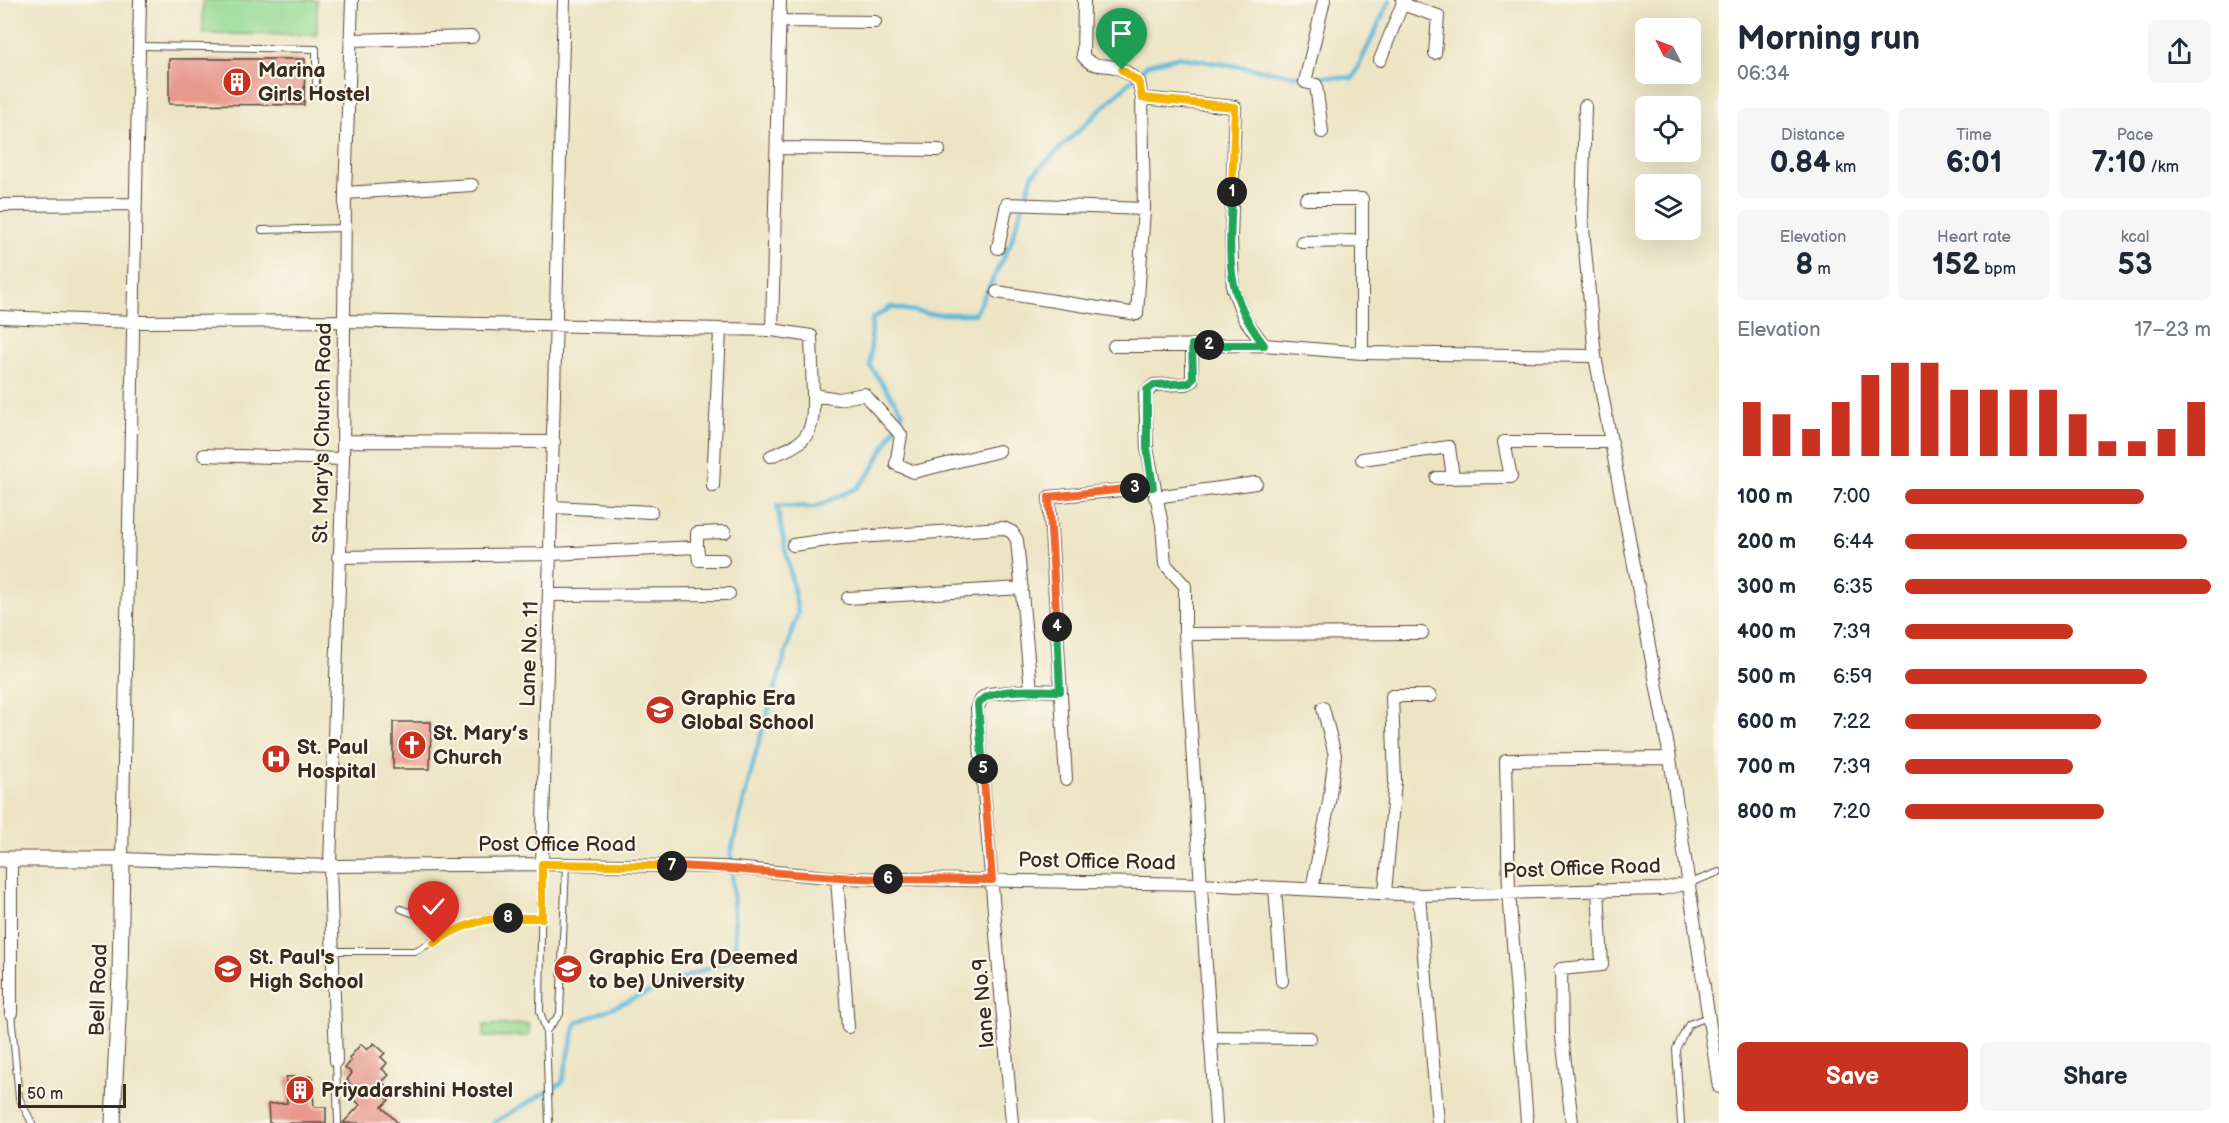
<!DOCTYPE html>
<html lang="en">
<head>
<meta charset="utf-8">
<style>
	:root { --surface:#fff; --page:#f6f6f7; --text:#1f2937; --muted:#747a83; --accent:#c8321e }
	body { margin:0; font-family:"Balsamiq Sans",sans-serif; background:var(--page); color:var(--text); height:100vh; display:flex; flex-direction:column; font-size:22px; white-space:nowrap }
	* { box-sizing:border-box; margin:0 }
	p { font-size:20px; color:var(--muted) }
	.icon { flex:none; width:33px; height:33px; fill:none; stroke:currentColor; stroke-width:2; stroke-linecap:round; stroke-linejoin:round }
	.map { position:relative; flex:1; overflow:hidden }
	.panel { display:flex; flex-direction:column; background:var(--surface); width:510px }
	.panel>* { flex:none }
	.needle { width:39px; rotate:312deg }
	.fabs { position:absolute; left:1635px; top:18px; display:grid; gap:12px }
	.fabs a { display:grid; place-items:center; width:66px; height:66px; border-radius:9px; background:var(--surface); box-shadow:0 6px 24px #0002; font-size:30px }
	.scale { position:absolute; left:18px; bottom:15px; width:108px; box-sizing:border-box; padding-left:6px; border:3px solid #3b2a1e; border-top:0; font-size:16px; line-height:21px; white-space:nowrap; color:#3b2a1e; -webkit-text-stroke:4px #fbf7ec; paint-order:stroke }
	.pin { position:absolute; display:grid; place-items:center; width:51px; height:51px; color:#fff; margin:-62px -26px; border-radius:50% 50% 50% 0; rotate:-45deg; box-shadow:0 0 6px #0007 }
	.pin .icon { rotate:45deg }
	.km { position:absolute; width:30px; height:30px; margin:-15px; border-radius:50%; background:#222; color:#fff; font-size:16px; line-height:30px; text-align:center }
	.round { display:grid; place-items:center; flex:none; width:63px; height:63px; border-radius:9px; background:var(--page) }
	.overview { display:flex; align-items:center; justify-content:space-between; height:102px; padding:0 18px }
	h1 { font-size:33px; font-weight:800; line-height:45px }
	.figures { display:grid; grid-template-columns:repeat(3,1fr); gap:9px; height:102px; padding:6px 18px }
	.figures div { display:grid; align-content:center; border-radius:9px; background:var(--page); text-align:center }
	.figures b { font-size:30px; font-weight:800 }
	.figures small { font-size:16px; font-weight:400 }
	.figures p { font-size:16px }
	.chart { height:168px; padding:12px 18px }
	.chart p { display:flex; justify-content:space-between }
	.chart svg { width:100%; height:108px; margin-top:6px; stroke:var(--accent); stroke-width:6 }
	.action { display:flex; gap:12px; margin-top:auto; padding:12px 18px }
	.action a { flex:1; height:69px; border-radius:9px; background:var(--accent); color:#fff; font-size:24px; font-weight:800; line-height:69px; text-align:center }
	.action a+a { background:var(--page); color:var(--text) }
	ul { padding:0 18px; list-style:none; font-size:20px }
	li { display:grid; grid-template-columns:96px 72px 1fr; align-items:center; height:45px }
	li i { height:15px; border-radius:8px; background:var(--accent) }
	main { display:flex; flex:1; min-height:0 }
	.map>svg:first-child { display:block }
</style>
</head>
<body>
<main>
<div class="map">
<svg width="1719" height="1123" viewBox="0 0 1719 1123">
	<rect width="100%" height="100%" fill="#fbf7ec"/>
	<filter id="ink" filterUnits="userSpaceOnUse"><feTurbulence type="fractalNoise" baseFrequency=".0167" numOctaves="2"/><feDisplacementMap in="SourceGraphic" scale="12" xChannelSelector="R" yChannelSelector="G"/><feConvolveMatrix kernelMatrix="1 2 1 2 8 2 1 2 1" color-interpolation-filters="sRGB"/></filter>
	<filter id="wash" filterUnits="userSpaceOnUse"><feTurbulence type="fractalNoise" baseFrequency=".008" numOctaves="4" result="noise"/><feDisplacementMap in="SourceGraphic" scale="24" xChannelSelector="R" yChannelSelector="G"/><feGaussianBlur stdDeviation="1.35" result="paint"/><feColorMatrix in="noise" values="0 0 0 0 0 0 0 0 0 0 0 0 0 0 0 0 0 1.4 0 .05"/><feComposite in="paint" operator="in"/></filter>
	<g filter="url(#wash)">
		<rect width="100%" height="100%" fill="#ece4c3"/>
		<path fill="#96da93" stroke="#688258" stroke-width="1.5" d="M203 0H317V35L203 34Z
			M529 1024V1036L484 1037V1025Z"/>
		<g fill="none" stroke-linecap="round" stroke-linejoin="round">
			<path stroke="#5ab7d8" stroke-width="4.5" d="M493 1123 562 1083 576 1023 736 956 731 852 756 752 798 612 777 506 815 507 857 488 871 472 903 413 870 366 872 319 891 307 929 314H975L1010 245 1033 174 1149 64 1178 57 1293 75 1353 78 1390 0"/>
		</g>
		<g id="blocks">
			<path fill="#e8998c" d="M169 59H305L304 105 169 104Z
				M393 722H431L430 769H393Z
				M374 1043 385 1053 381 1057 387 1063 382 1069 389 1075 382 1082 388 1087 382 1093 389 1100 382 1107 398 1123H343L360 1105 347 1092 352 1086 347 1080 352 1073 345 1068 351 1061 349 1058 361 1044 367 1050Z
				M312 1076 314 1107H326V1123H269L268 1104 287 1103 286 1077Z"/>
		</g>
	</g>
	<g filter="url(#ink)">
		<use href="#blocks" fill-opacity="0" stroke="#564637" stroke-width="1.5"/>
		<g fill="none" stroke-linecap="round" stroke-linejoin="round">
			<g stroke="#564637" stroke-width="8">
				<path id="service" d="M139 46 316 49V83
					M262 230 345 228
					M542 864 540 1011 546 1031 549 1123
					M1690 883 1719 872
					M401 909 430 920 446 934
					M332 951H415L465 925 490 918H541
					M11 1013 19 1098 32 1123
					M546 1031 560 1014 566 864
					M336 1061 338 1123
					M1681 1123 1676 1049 1689 1024 1708 1017"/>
			</g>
			<g stroke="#564637" stroke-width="14">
				<path id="minor" d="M140 0 122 859 330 866 566 864 724 867 837 878 1201 884 1419 895 1661 889 1690 883
					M1084 0 1083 56C1092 68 1102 64 1114 67 1124 69 1131 76 1139 82L1142 98
					M1402 0 1408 6 1438 16 1435 53
					M781 21 875 22
					M351 40 472 37
					M1380 60 1404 0
					M1585 106 1582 218 1595 356 1670 758 1719 1087
					M1322 132 1316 85 1305 82 1324 0
					M777 148 939 150
					M345 193 472 185
					M1306 199H1362V353
					M0 205 135 204
					M1302 242 1362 241
					M998 248 1007 204 1144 209
					M997 292 1137 314 1144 209 1142 98 1235 107 1231 239 1233 289 1244 318 1264 345
					M0 317 134 322 344 321 772 330 811 336 813 395 839 399 864 394 901 435 896 464 914 472 999 451
					M772 330 780 0
					M1192 345V381L1186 384 1154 385 1145 394 1147 448 1162 525 1165 564 1185 586V634L1216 1123
					M1114 346 1264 345 1362 353 1595 356
					M343 441 554 442
					M204 455 343 459
					M771 456C808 442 814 435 813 395
					M1362 459 1449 447 1453 478
					M1437 478 1511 477 1504 442H1612
					M713 486 720 330
					M1155 497 1256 483
					M553 507 651 512
					M793 545 841 538 1003 528 1012 532 1017 540 1031 690
					M697 547 699 560H723
					M338 557 552 554 697 547V533L725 532
					M550 595 729 594
					M848 598 1022 588
					M1185 634 1422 633
					M1066 779 1049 497 1153 487
					M542 864 564 0
					M837 878 848 1027
					M1275 888 1282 981
					M1312 889 1329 802 1335 755 1323 708
					M1385 892 1395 781 1392 696H1430
					M1419 895 1438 1123
					M11 1013V859
					M1210 1037 1310 1038
					M336 1061 330 866 343 459 345 193 352 0
					M1012 1123 977 709 982 698 988 694 1031 690 1061 691
					M1527 1123 1509 892 1506 760 1670 758
					M1572 1123 1562 1037 1561 969 1602 965 1598 889"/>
			</g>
			<g stroke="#564637" stroke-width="17">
				<path id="tertiary" d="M0 859H122L120 976 113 1123"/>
			</g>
			<use href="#service" stroke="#fff" stroke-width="6"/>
			<use href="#minor" stroke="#fff" stroke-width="12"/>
			<use href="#tertiary" stroke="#fff" stroke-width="15"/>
		</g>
	</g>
	<g fill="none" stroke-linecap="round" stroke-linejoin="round" filter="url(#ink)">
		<g stroke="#fff" stroke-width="12">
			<path id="split-1" d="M1122 70 1139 82 1142 98 1235 107 1232 192"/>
		</g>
		<g stroke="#fff" stroke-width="12">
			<path id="split-2" d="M1209 345H1264C1223 292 1230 256 1232 192"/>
		</g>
		<g stroke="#fff" stroke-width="12">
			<path id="split-3" d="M1135 488 1153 487 1147 448V390L1154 385 1189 383 1193 378 1192 345H1209"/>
		</g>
		<g stroke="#fff" stroke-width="12">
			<path id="split-4" d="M1057 627 1049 497 1135 488"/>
		</g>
		<g stroke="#fff" stroke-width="12">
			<path id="split-5" d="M983 769 978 704C990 686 1041 691 1060 691L1057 627"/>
		</g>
		<g stroke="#fff" stroke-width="12">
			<path id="split-6" d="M888 879 992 880 983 769"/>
		</g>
		<g stroke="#fff" stroke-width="12">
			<path id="split-7" d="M672 866C744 868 816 878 888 879"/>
		</g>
		<g stroke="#fff" stroke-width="12">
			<path id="split-8" d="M508 918H542V864L672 866"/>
		</g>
		<g stroke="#fff" stroke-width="12">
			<path id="split-9" d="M434 943C457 927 481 918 508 918"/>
		</g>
		<use href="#split-1" stroke="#f5b400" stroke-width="8"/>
		<use href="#split-2" stroke="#22a559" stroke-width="8"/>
		<use href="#split-3" stroke="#22a559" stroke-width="8"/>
		<use href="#split-4" stroke="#f0652b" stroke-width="8"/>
		<use href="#split-5" stroke="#22a559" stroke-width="8"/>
		<use href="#split-6" stroke="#f0652b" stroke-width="8"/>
		<use href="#split-7" stroke="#f0652b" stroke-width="8"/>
		<use href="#split-8" stroke="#f5b400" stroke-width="8"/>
		<use href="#split-9" stroke="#f5b400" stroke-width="8"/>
	</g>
	<defs>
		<g id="building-disc" transform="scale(1.5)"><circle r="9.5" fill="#c8321e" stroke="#fbf7ec"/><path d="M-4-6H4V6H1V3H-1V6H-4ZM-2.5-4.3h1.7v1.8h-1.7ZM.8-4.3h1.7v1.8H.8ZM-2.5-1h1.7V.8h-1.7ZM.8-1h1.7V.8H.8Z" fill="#fff"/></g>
		<g id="school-disc" transform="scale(1.5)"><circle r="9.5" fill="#c8321e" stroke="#fbf7ec"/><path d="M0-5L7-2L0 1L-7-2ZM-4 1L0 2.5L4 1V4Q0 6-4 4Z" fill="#fff"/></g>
		<g id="church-disc" transform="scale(1.5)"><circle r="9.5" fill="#c8321e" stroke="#fbf7ec"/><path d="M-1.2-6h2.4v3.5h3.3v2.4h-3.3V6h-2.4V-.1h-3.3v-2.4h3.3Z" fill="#fff"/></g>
		<g id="hospital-disc" transform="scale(1.5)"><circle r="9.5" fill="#c8321e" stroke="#fbf7ec"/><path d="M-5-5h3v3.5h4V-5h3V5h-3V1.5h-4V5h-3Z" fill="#fff"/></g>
		<g id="university-disc" transform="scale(1.5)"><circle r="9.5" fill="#c8321e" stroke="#fbf7ec"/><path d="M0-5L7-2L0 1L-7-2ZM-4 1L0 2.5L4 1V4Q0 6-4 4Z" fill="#fff"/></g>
	</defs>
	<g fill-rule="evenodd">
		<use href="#building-disc" x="237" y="82"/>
		<use href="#school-disc" x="660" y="710"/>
		<use href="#church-disc" x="412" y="745"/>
		<use href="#hospital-disc" x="276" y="759"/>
		<use href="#school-disc" x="228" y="969"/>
		<use href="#university-disc" x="568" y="969"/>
		<use href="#building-disc" x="300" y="1090"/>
	</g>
	<g text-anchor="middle" stroke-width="4.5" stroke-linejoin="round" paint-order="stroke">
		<g font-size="21" font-weight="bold" fill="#3b2a1e" stroke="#fbf7ec" text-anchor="start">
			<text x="258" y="77">Marina<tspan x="258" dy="24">Girls Hostel</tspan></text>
			<text x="681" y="705">Graphic Era<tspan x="681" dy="24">Global School</tspan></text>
			<text x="433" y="740">St. Mary’s<tspan x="433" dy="24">Church</tspan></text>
			<text x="297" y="754">St. Paul<tspan x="297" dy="24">Hospital</tspan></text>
			<text x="249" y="964">St. Paul's<tspan x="249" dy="24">High School</tspan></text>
			<text x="589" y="964">Graphic Era (Deemed<tspan x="589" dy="24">to be) University</tspan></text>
			<text x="321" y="1097">Priyadarshini Hostel</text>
		</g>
		<g font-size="21" fill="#3b2a1e" stroke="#fbf7ec">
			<text transform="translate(322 433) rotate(-89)" y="7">St. Mary's Church Road</text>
			<text transform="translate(529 654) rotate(-88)" y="7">Lane No. 11</text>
			<text x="557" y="851">Post Office Road</text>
			<text transform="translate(1097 861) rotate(1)" y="7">Post Office Road</text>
			<text transform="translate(1582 868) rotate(-2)" y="7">Post Office Road</text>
			<text transform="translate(98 990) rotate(-88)" y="7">Bell Road</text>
			<text transform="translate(983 1003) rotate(-95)" y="7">lane No.9</text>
		</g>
	</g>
</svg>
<div class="fabs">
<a><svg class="needle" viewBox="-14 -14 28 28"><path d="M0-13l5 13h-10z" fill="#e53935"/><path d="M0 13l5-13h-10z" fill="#747a83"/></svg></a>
<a><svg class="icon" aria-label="locate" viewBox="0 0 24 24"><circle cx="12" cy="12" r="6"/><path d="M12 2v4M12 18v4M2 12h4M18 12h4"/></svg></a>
<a><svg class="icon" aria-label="layers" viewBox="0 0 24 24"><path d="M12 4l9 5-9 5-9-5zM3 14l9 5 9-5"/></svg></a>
</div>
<div class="scale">50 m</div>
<div class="pin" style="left:1122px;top:70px;background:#1e9e55"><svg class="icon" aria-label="arrive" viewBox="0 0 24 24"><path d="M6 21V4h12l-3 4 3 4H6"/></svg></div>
<div class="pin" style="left:434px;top:943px;background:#d93025"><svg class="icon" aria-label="check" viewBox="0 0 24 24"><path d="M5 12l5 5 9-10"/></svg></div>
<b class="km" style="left:1232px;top:192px">1</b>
<b class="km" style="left:1209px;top:345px">2</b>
<b class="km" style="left:1135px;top:488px">3</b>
<b class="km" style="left:1057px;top:627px">4</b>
<b class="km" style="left:983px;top:769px">5</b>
<b class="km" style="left:888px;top:879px">6</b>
<b class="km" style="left:672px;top:866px">7</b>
<b class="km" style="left:508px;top:918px">8</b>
</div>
<section class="panel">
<div class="overview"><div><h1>Morning run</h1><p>06:34</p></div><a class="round"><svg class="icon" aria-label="share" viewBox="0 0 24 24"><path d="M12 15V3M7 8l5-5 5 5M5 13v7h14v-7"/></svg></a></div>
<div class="figures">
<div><p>Distance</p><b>0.84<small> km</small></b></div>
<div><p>Time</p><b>6:01</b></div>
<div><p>Pace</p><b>7:10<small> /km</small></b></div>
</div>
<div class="figures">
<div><p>Elevation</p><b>8<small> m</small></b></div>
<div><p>Heart rate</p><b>152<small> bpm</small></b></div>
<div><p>kcal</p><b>53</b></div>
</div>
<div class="chart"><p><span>Elevation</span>17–23 m</p>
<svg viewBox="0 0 160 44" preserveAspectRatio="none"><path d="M5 44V22M15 44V27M25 44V33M35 44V22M45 44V11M55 44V6M65 44V6M75 44V17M85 44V17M95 44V17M105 44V17M115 44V27M125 44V38M135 44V38M145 44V33M155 44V22"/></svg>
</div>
<ul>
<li><b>100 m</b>7:00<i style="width:78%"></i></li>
<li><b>200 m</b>6:44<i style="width:92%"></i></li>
<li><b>300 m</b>6:35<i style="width:100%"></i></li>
<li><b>400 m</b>7:39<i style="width:55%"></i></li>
<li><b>500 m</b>6:59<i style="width:79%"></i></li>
<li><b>600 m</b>7:22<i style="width:64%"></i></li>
<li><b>700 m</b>7:39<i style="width:55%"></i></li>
<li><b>800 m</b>7:20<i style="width:65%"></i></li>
</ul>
<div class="action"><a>Save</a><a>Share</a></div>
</section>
</main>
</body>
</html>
